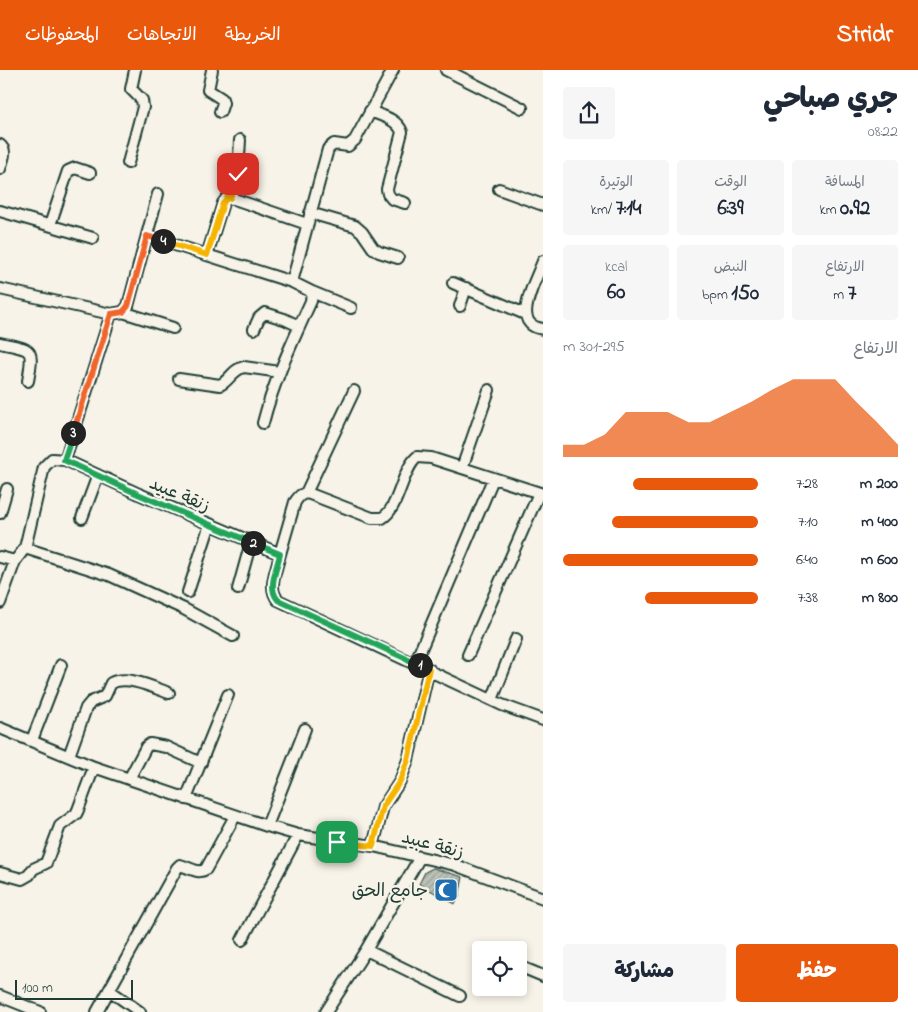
<!DOCTYPE html>
<html lang="ar">
<head>
<meta charset="utf-8">
<style>
	:root { --surface:#fff; --page:#f6f6f7; --text:#1f2937; --muted:#747a83; --accent:#ea580c }
	body { margin:0; font-family:"Indie Flower","Playpen Sans Arabic",sans-serif; background:var(--page); color:var(--text); direction:rtl; height:100vh; display:flex; flex-direction:column; font-size:19px; white-space:nowrap }
	* { box-sizing:border-box; margin:0 }
	p { font-size:16px; color:var(--muted) }
	.icon { flex:none; width:28px; height:28px; fill:none; stroke:currentColor; stroke-width:2; stroke-linecap:round; stroke-linejoin:round }
	.map { position:relative; flex:1; overflow:hidden; direction:ltr }
	.sheet { display:flex; flex-direction:column; background:var(--surface); width:375px }
	.sheet>* { flex:none }
	.buttons { position:absolute; left:472px; top:871px; display:grid; gap:10px }
	.buttons a { display:grid; place-items:center; width:55px; height:55px; border-radius:5px; background:var(--surface); box-shadow:0 2px 8px #0003; font-size:25px }
	.scale { position:absolute; left:15px; bottom:12px; width:118px; box-sizing:border-box; padding-left:5px; border:2px solid #1f3d34; border-top:0; font-size:14px; line-height:18px; white-space:nowrap; color:#1f3d34; -webkit-text-stroke:4px #f7f3e8; paint-order:stroke }
	.pin { position:absolute; display:grid; place-items:center; width:42px; height:42px; color:#fff; margin:-21px; border-radius:10px; box-shadow:0 2px 8px #0006 }
	.km { position:absolute; width:25px; height:25px; margin:-12px; border-radius:50%; background:#222; color:#fff; font-size:14px; line-height:25px; text-align:center }
	.round { display:grid; place-items:center; flex:none; width:52px; height:52px; border-radius:5px; background:var(--page) }
	.head { display:flex; align-items:center; justify-content:space-between; height:85px; padding:0 20px }
	h1 { font-size:28px; font-weight:800; line-height:38px }
	.stats { display:grid; grid-template-columns:repeat(3,1fr); gap:8px; height:85px; padding:5px 20px }
	.stats div { display:grid; align-content:center; border-radius:5px; background:var(--page); text-align:center }
	.stats b { font-size:21px; font-weight:800 }
	.stats small { font-size:14px; font-weight:400 }
	.stats p { font-size:14px }
	.chart { height:140px; padding:10px 20px }
	.chart p { display:flex; justify-content:space-between }
	.chart svg { width:100%; height:90px; margin-top:5px; fill:var(--accent); opacity:.7 }
	.action { display:flex; gap:10px; margin-top:auto; padding:10px 20px }
	.action a { flex:1; height:58px; border-radius:5px; background:var(--accent); color:#fff; font-size:20px; font-weight:800; line-height:58px; text-align:center }
	.action a+a { background:var(--page); color:var(--text) }
	ul { padding:0 20px; list-style:none; font-size:16px }
	li { display:grid; grid-template-columns:80px 60px 1fr; align-items:center; height:38px }
	li i { height:12px; border-radius:6px; background:var(--accent) }
	header { display:flex; align-items:center; gap:30px; box-sizing:border-box; height:70px; padding:0 25px; background:var(--accent); color:#fff }
	header strong { font-size:24px }
	nav { display:flex; gap:28px; margin-inline-start:auto; font-size:18px }
	main { display:flex; flex:1; min-height:0 }
	.map>svg:first-child { display:block }
</style>
</head>
<body>
<header>
<strong>Stridr</strong>
<nav><a>الخريطة</a><a>الاتجاهات</a><a>المحفوظات</a></nav>
</header>
<main>
<section class="sheet">
<div class="head"><div><h1>جري صباحي</h1><p>08:22</p></div><a class="round"><svg class="icon" aria-label="share" viewBox="0 0 24 24"><path d="M12 15V3M7 8l5-5 5 5M5 13v7h14v-7"/></svg></a></div>
<div class="stats">
<div><p>المسافة</p><b>0.92<small> km</small></b></div>
<div><p>الوقت</p><b>6:39</b></div>
<div><p>الوتيرة</p><b>7:14<small> /km</small></b></div>
</div>
<div class="stats">
<div><p>الارتفاع</p><b>7<small> m</small></b></div>
<div><p>النبض</p><b>150<small> bpm</small></b></div>
<div><p>kcal</p><b>60</b></div>
</div>
<div class="chart"><p><span>الارتفاع</span>295–301 m</p>
<svg viewBox="0 0 160 44" preserveAspectRatio="none"><path d="M0 44V38L10 38L20 33L30 22L40 22L50 22L60 27L70 27L80 22L90 17L100 11L110 6L120 6L130 6L140 17L150 27L160 38V44z"/></svg>
</div>
<ul>
<li><b>200 m</b>7:28<i style="width:64%"></i></li>
<li><b>400 m</b>7:10<i style="width:75%"></i></li>
<li><b>600 m</b>6:40<i style="width:100%"></i></li>
<li><b>800 m</b>7:38<i style="width:58%"></i></li>
</ul>
<div class="action"><a>حفظ</a><a>مشاركة</a></div>
</section>
<div class="map">
<svg width="543" height="942" viewBox="0 0 543 942">
	<defs>
		<pattern id="building-hatch" width="6" height="6" patternUnits="userSpaceOnUse" patternTransform="scale(1.25)"><rect width="6" height="6" fill="#bbc1b6"/><path d="M-1 1l2-2M0 6l6-6M5 7l2-2" fill="none" stroke="#979e95"/></pattern>
	</defs>
	<rect width="100%" height="100%" fill="#f7f3e8"/>
	<filter id="ink" filterUnits="userSpaceOnUse"><feTurbulence type="fractalNoise" baseFrequency=".02" numOctaves="2"/><feDisplacementMap in="SourceGraphic" scale="10" xChannelSelector="R" yChannelSelector="G"/><feConvolveMatrix kernelMatrix="1 2 1 2 8 2 1 2 1" color-interpolation-filters="sRGB"/></filter>
	<g filter="url(#ink)">
		<path fill="url(#building-hatch)" stroke="#1f3d34" d="M433 798 463 807 459 827 455 834 419 814 425 802Z"/>
		<g fill="none" stroke-linecap="round" stroke-linejoin="round">
			<g stroke="#1f3d34" stroke-width="14">
				<path id="minor" d="M212 0 208 20 222 29 223 33 220 42
					M446 0 522 38
					M370 41C382 46 397 49 402 62L387 119 388 124 392 129 405 133
					M0 75C8 81 2 91 0 99
					M128 93 143 37 142 30 131 19 135 0
					M499 119 543 135
					M230 128 238 104 240 70
					M0 141 93 168
					M310 143 355 156 362 162 373 178 379 182 398 188
					M50 155 68 101 75 98 90 103
					M147 166 292 212 312 222 311 231C293 271 274 310 263 353
					M207 185 223 133 227 128 234 129 307 154
					M543 191C538 205 519 240 529 252 532 257 538 258 543 259
					M292 212 328 79 334 74 348 76 355 70 393 0
					M453 213 525 244
					M0 219 111 244 123 242 128 236 158 124
					M312 222 351 238
					M460 236 466 218
					M123 242 173 258
					M254 259 259 248 265 243 284 249 299 256
					M0 273C33 280 34 277 28 311
					M179 309 220 315C229 311 233 299 244 297L280 302
					M65 390 111 244
					M462 398 489 320
					M306 423 354 321
					M0 443 7 419
					M82 448 98 405
					M25 478 109 505 184 539 233 566
					M280 484C277 499 267 518 278 530L502 635 543 650
					M0 487 15 491
					M238 519 251 472
					M188 522 210 454
					M0 533 15 491 25 478 44 397 52 389 65 390 139 424 280 484 295 432C299 426 302 422 310 424L372 448H382C399 439 401 401 417 387L431 388 543 424
					M468 585 539 423
					M415 593 493 409
					M492 630 516 569
					M0 658 94 697 267 756 298 765 373 776 455 795 543 828
					M32 670 61 595
					M69 686 86 638 91 632 105 626 111 613C128 605 152 617 169 623
					M129 709 146 677 150 674 166 677 201 693
					M186 729 228 625
					M267 756 305 659
					M373 776 383 737 400 711 408 690 429 599
					M0 803 22 809 29 805 33 799 46 793 60 756 76 744 78 740 94 697
					M242 870 298 765
					M366 880 460 926
					M519 896 543 906
					M109 920 140 942
					M0 926 40 942
					M97 942 177 798 180 795C189 797 198 805 206 799L235 746
					M326 942 366 880 420 787"/>
			</g>
			<use href="#minor" stroke="#f7f3e8" stroke-width="10"/>
		</g>
	</g>
	<g fill="none" stroke-linecap="round" stroke-linejoin="round" filter="url(#ink)">
		<g stroke="#fff" stroke-width="10">
			<path id="split-1" d="M337 772 373 776 383 736 400 711 408 690 429 599 420 595"/>
		</g>
		<g stroke="#fff" stroke-width="10">
			<path id="split-2" d="M253 473 280 484C277 499 267 518 278 530L420 595"/>
		</g>
		<g stroke="#fff" stroke-width="10">
			<path id="split-3" d="M73 363 64 390 138 424 253 473"/>
		</g>
		<g stroke="#fff" stroke-width="10">
			<path id="split-4" d="M73 363 111 244 123 242 128 236 147 166 163 171"/>
		</g>
		<g stroke="#fff" stroke-width="10">
			<path id="split-5" d="M163 171 207 185 223 133 227 128H230L238 104"/>
		</g>
		<use href="#split-1" stroke="#f5b400" stroke-width="6"/>
		<use href="#split-2" stroke="#22a559" stroke-width="6"/>
		<use href="#split-3" stroke="#22a559" stroke-width="6"/>
		<use href="#split-4" stroke="#f0652b" stroke-width="6"/>
		<use href="#split-5" stroke="#f5b400" stroke-width="6"/>
	</g>
	<defs>
		<g id="mosque-square" transform="scale(1.25)"><rect x="-9" y="-9" width="18" height="18" rx="4" fill="#1f6fb2" stroke="#f7f3e8"/><path d="M3.5-4.9A6 6 0 1 0 3.5 4.9A5 5 0 1 1 3.5-4.9Z" fill="#fff"/></g>
	</defs>
	<g fill-rule="evenodd">
		<use href="#mosque-square" x="446" y="820"/>
	</g>
	<g text-anchor="middle" stroke-width="5" stroke-linejoin="round" paint-order="stroke">
		<g font-size="18" fill="#1f3d34" stroke="#f7f3e8">
			<text transform="translate(180 424) rotate(23)" y="6">زنقة عبيد</text>
			<text transform="translate(433 774) rotate(15)" y="6">زنقة عبيد</text>
		</g>
		<g font-size="18" fill="#1f3d34" stroke="#f7f3e8" text-anchor="end">
			<text x="428" y="826">جامع الحق</text>
		</g>
	</g>
</svg>
<div class="buttons">
<a><svg class="icon" aria-label="locate" viewBox="0 0 24 24"><circle cx="12" cy="12" r="6"/><path d="M12 2v4M12 18v4M2 12h4M18 12h4"/></svg></a>
</div>
<div class="scale">100 m</div>
<div class="pin" style="left:337px;top:772px;background:#1e9e55"><svg class="icon" aria-label="arrive" viewBox="0 0 24 24"><path d="M6 21V4h12l-3 4 3 4H6"/></svg></div>
<div class="pin" style="left:238px;top:104px;background:#d93025"><svg class="icon" aria-label="check" viewBox="0 0 24 24"><path d="M5 12l5 5 9-10"/></svg></div>
<b class="km" style="left:420px;top:595px">1</b>
<b class="km" style="left:253px;top:473px">2</b>
<b class="km" style="left:73px;top:363px">3</b>
<b class="km" style="left:163px;top:171px">4</b>
</div>
</main>
</body>
</html>
